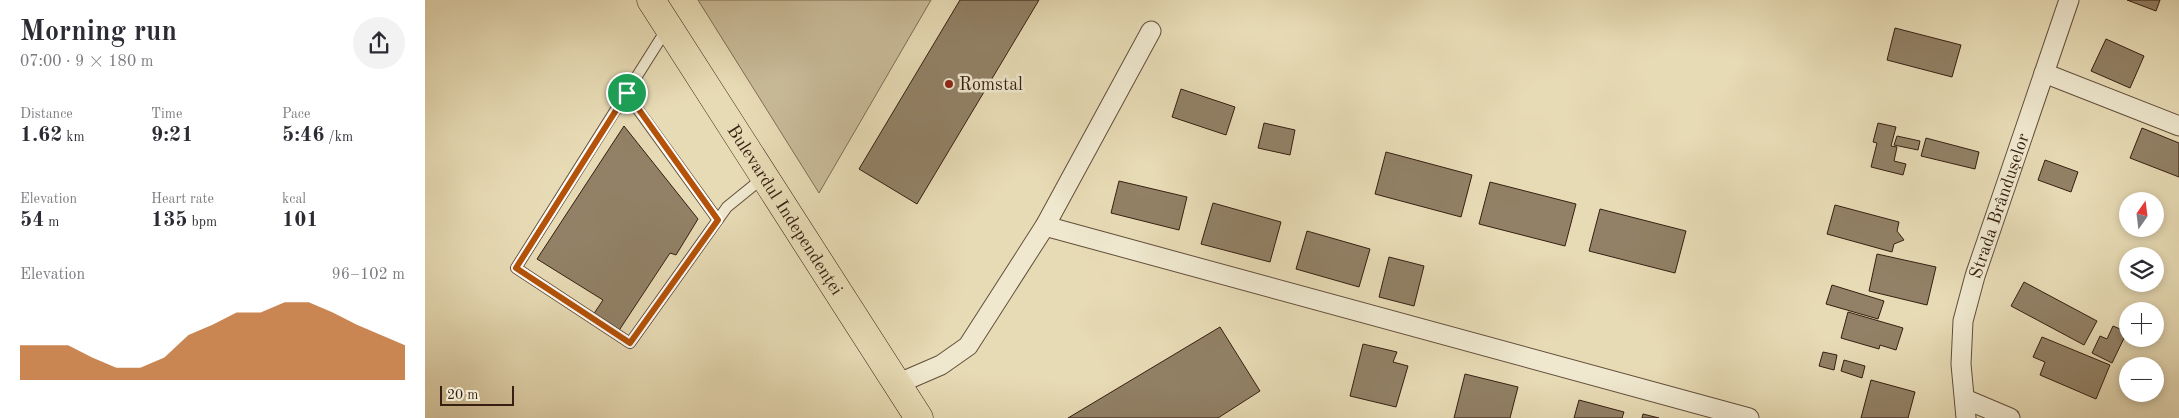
<!DOCTYPE html>
<html lang="en">
<head>
<meta charset="utf-8">
<style>
	:root { --surface:#fff; --page:#f2f2f3; --text:#2b2b33; --muted:#7c7c81; --accent:#b45309 }
	body { margin:0; font-family:"Old Standard TT",serif; background:var(--page); color:var(--text); height:100vh; display:flex; flex-direction:column; font-size:19px; white-space:nowrap }
	* { box-sizing:border-box; margin:0 }
	p { font-size:16px; color:var(--muted) }
	.icon { flex:none; width:28px; height:28px; fill:none; stroke:currentColor; stroke-width:2; stroke-linecap:round; stroke-linejoin:round }
	.map { position:relative; flex:1; overflow:hidden }
	.drawer { display:flex; flex-direction:column; background:var(--surface); width:425px }
	.drawer>* { flex:none }
	.needle { width:32px; rotate:14deg }
	.tools { position:absolute; left:1694px; top:192px; display:grid; gap:10px }
	.tools a { display:grid; place-items:center; width:45px; height:45px; border-radius:50%; background:var(--surface); box-shadow:0 2px 8px #0003; font-size:25px }
	.scale { position:absolute; left:15px; bottom:12px; width:74px; box-sizing:border-box; padding-left:5px; border:2px solid #361f11; border-top:0; font-size:14px; line-height:18px; white-space:nowrap; color:#361f11; -webkit-text-stroke:4px #efe8cf; paint-order:stroke }
	.pin { position:absolute; display:grid; place-items:center; width:42px; height:42px; color:#fff; margin:-21px; border:2px solid #fff; border-radius:50%; box-shadow:0 1px 5px #0007 }
	.round { display:grid; place-items:center; flex:none; width:52px; height:52px; border-radius:26px; background:var(--page) }
	.overview { display:flex; align-items:center; justify-content:space-between; height:85px; padding:0 20px }
	h1 { font-size:28px; font-weight:600; line-height:38px }
	.metrics { display:grid; grid-template-columns:repeat(3,1fr); gap:8px; height:85px; padding:5px 20px }
	.metrics div { display:grid; align-content:center }
	.metrics b { font-size:21px; font-weight:600 }
	.metrics small { font-size:14px; font-weight:400 }
	.metrics p { font-size:14px }
	.chart { height:140px; padding:10px 20px }
	.chart p { display:flex; justify-content:space-between }
	.chart svg { width:100%; height:90px; margin-top:5px; fill:var(--accent); opacity:.7 }
	main { display:flex; flex:1; min-height:0 }
	.map>svg:first-child { display:block }
</style>
</head>
<body>
<main>
<section class="drawer">
<div class="overview"><div><h1>Morning run</h1><p>07:00 · 9 × 180 m</p></div><a class="round"><svg class="icon" aria-label="share" viewBox="0 0 24 24"><path d="M12 15V3M7 8l5-5 5 5M5 13v7h14v-7"/></svg></a></div>
<div class="metrics">
<div><p>Distance</p><b>1.62<small> km</small></b></div>
<div><p>Time</p><b>9:21</b></div>
<div><p>Pace</p><b>5:46<small> /km</small></b></div>
</div>
<div class="metrics">
<div><p>Elevation</p><b>54<small> m</small></b></div>
<div><p>Heart rate</p><b>135<small> bpm</small></b></div>
<div><p>kcal</p><b>101</b></div>
</div>
<div class="chart"><p><span>Elevation</span>96–102 m</p>
<svg viewBox="0 0 160 44" preserveAspectRatio="none"><path d="M0 44V27L10 27L20 27L30 33L40 38L50 38L60 33L70 22L80 17L90 11L100 11L110 6L120 6L130 11L140 17L150 22L160 27V44z"/></svg>
</div>
</section>
<div class="map">
<svg width="1754" height="418" viewBox="0 0 1754 418">
	<rect width="100%" height="100%" fill="#e7dbb5"/>
	<filter id="stains"><feTurbulence type="fractalNoise" baseFrequency=".004" numOctaves="4"/><feColorMatrix values="0 0 0 0 .2 0 0 0 0 .09 0 0 0 0 .02 0 0 0 .5 -.17"/></filter>
	<radialGradient id="worn" r=".72"><stop offset=".6" stop-color="#630" stop-opacity="0"/><stop offset="1" stop-color="#630" stop-opacity=".3"/></radialGradient>
	<path fill="#c9bb99" stroke="#806d55" d="M273 0H506L394 193Z"/>
	<path fill="#928166" stroke="#361f11" d="M535 0H614L492 204 434 169Z
		M1702 0H1735L1731 11Z
		M1470 28 1536 45 1527 77 1462 60Z
		M1681 39 1719 56 1705 88 1666 71Z
		M756 89 810 107 801 135 747 117Z
		M839 123 870 130 865 155 833 148Z
		M1453 123 1471 127 1466 146 1472 147 1469 161 1481 164 1478 175 1446 167 1452 143 1448 142Z
		M199 126 273 219 251 255 245 253 193 332 168 315 178 300 112 259Z
		M1717 128 1754 143V177L1705 158Z
		M1472 136 1495 141 1493 150 1469 145Z
		M1501 138 1554 152 1550 169 1496 156Z
		M961 152 1047 175 1036 217 950 194Z
		M1620 160 1653 172 1646 192 1613 180Z
		M694 181 762 197 754 230 686 213Z
		M1065 182 1151 204 1140 246 1054 224Z
		M788 203 856 222 845 262 776 244Z
		M1410 205 1474 222 1472 231 1479 240 1469 244 1467 252 1402 234Z
		M1175 209 1261 231 1250 273 1164 251Z
		M882 231 945 249 934 287 871 269Z
		M1452 254 1511 267 1502 305 1444 291Z
		M964 257 999 266 989 306 954 297Z
		M1599 282 1672 321 1659 345 1586 306Z
		M1407 285 1459 301 1453 319 1401 304Z
		M1423 312 1478 328 1471 350 1455 345 1454 349 1416 338Z
		M1688 326 1702 332 1687 363 1667 353 1675 336 1682 339Z
		M795 327 835 391 793 418H643Z
		M1617 337 1685 365 1671 399 1615 375 1620 362 1608 357Z
		M938 344 972 352 968 362 983 366 971 407 925 396Z
		M1398 352 1412 355 1409 370 1394 366Z
		M1419 360 1440 366 1437 378 1416 371Z
		M1040 374 1093 387 1085 418H1029Z
		M1446 380 1490 392 1483 418H1436Z
		M1154 400 1199 412 1197 418H1149Z
		M1218 414 1234 418H1217Z"/>
	<g fill="none" stroke-linecap="round" stroke-linejoin="round">
		<g stroke="#624e3a" stroke-width="12">
			<path id="service" d="M241 30 91 268 205 343 302 207 339 177
				M201 93 293 220"/>
		</g>
		<g stroke="#624e3a" stroke-width="21">
			<g id="minor">
				<path d="M1619 73 1754 126"/>
				<path d="M620 226 1324 418"/>
				<path d="M472 384 516 365 543 346 620 226 726 31"/>
				<path d="M1540 399 1585 418"/>
				<path id="s1" d="M1541 418 1536 364 1538 321 1550 276 1644 0"/>
			</g>
		</g>
		<g stroke="#361f11" stroke-width="29">
			<g id="trunk">
				<path id="s2" d="M226 0 494 418"/>
			</g>
		</g>
		<use href="#service" stroke="#efe8cf" stroke-width="10"/>
		<use href="#minor" stroke="#efe8cf" stroke-width="19"/>
		<use href="#trunk" stroke="#e7dbb5" stroke-width="28"/>
	</g>
	<g fill="none" stroke-linecap="round" stroke-linejoin="round">
		<g stroke="#fff" stroke-width="10">
			<path id="route" d="M202 93 293 220 205 343 91 268Z"/>
		</g>
		<use href="#route" stroke="#b45309" stroke-width="6"/>
	</g>
	<circle fill="#8f2418" stroke="#efe8cf" stroke-width="2" cx="524" cy="84" r="5"/>
	<g text-anchor="middle" stroke-width="5" stroke-linejoin="round" paint-order="stroke">
		<g font-size="18" fill="#361f11" stroke="#efe8cf" text-anchor="start">
			<text x="534" y="90">Romstal</text>
		</g>
		<g font-size="18" fill="#361f11" stroke="#efe8cf">
			<text dy="6" stroke="none"><textPath href="#s1" startOffset="218">Strada Brândușelor</textPath></text>
			<text dy="6" stroke="none"><textPath href="#s2" startOffset="249">Bulevardul Independenței</textPath></text>
		</g>
	</g>
	<rect width="100%" height="100%" filter="url(#stains)"/>
	<rect width="100%" height="100%" fill="url(#worn)"/>
</svg>
<div class="tools">
<a><svg class="needle" viewBox="-14 -14 28 28"><path d="M0-13l5 13h-10z" fill="#e53935"/><path d="M0 13l5-13h-10z" fill="#7c7c81"/></svg></a>
<a><svg class="icon" aria-label="layers" viewBox="0 0 24 24"><path d="M12 4l9 5-9 5-9-5zM3 14l9 5 9-5"/></svg></a>
<a>+</a>
<a>−</a>
</div>
<div class="scale">20 m</div>
<div class="pin" style="left:202px;top:93px;background:#1e9e55"><svg class="icon" aria-label="arrive" viewBox="0 0 24 24"><path d="M6 21V4h12l-3 4 3 4H6"/></svg></div>
</div>
</main>
</body>
</html>
